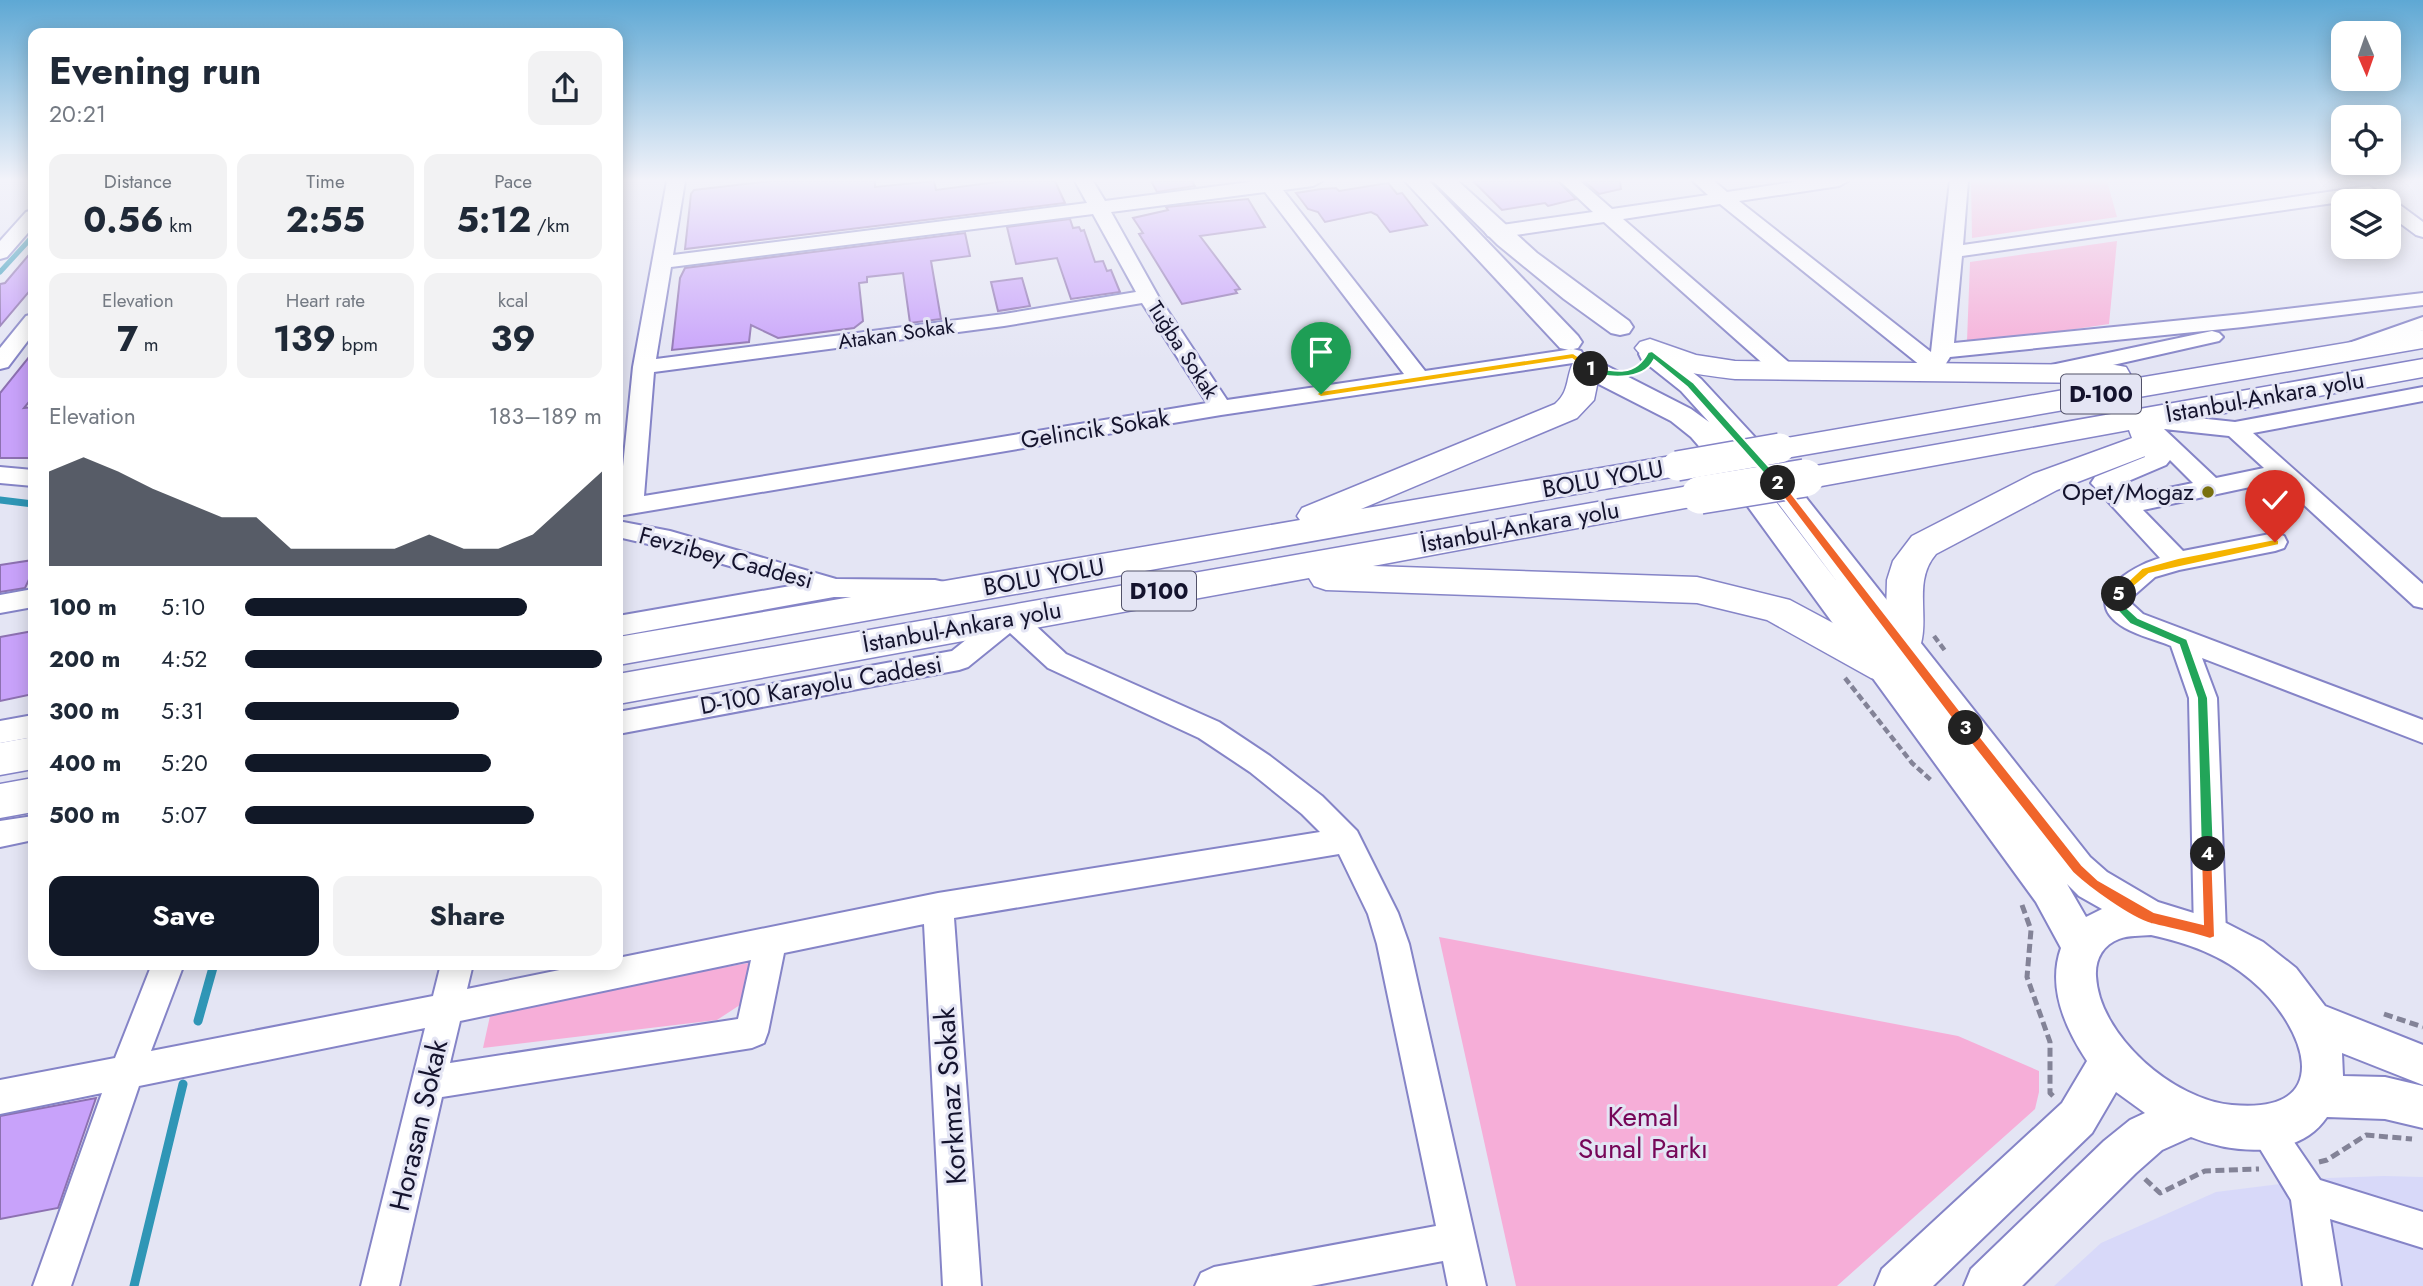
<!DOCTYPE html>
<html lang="en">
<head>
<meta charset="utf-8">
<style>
	:root { --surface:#fff; --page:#f2f2f3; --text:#1f2937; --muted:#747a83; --accent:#111827 }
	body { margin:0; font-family:Jost,sans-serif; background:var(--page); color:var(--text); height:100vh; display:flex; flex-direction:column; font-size:26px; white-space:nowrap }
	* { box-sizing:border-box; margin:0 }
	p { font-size:23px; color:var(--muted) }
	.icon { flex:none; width:38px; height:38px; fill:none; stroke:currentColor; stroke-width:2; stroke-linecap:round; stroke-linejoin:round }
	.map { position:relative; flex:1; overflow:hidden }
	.details { position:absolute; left:28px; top:28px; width:595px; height:942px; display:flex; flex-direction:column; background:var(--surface); border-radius:14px; box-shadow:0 4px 18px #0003 }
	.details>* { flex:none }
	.needle { width:46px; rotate:178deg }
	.buttons { position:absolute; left:2331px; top:21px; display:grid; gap:14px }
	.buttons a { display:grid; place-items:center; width:70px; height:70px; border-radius:14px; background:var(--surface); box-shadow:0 4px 18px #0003; font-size:35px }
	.pin { position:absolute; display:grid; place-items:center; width:60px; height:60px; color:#fff; margin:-72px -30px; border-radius:50% 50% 50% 0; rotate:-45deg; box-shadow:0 0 7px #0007 }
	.pin .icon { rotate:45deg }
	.km { position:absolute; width:35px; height:35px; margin:-18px; border-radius:50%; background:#222; color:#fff; font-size:19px; line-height:35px; text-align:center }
	.round { display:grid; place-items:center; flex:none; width:74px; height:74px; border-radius:14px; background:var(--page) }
	.head { display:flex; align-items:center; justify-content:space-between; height:119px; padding:0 21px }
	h1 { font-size:38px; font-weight:700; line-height:52px }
	.figures { display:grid; grid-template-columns:repeat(3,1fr); gap:10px; height:119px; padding:7px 21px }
	.figures div { display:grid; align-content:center; border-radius:14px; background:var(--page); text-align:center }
	.figures b { font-size:35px; font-weight:700 }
	.figures small { font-size:19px; font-weight:400 }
	.figures p { font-size:19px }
	.chart { height:196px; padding:14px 21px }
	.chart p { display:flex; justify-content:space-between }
	.chart svg { width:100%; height:126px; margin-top:7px; fill:var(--accent); opacity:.7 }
	.primary-button { display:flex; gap:14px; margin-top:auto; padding:14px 21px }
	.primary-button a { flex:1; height:80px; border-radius:14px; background:var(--accent); color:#fff; font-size:28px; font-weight:700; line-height:80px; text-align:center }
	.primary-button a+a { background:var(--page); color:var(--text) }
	ul { padding:0 21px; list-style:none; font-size:23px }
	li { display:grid; grid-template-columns:112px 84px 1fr; align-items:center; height:52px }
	li i { height:18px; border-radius:9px; background:var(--accent) }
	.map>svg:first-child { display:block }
</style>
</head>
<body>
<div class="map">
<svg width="2423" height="1286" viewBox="0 0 2423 1286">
	<rect width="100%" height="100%" fill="#e4e5f4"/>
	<path fill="#d8d9f9" d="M2384 1176 2423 1177V1286H2054L2101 1243 2216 1192 2328 1178Z"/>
	<path fill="#f6aed8" d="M1971 181H2107L2117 217 1972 238Z
		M2117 241 2109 324 1975 344 1967 341 1970 262Z
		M1439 937 1958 1036 2039 1071V1092L2035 1109 1837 1286H1516Z
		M754 962 746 1001 717 1020 483 1048 490 1016 506 1006Z"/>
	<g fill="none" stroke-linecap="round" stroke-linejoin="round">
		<path stroke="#2f96b6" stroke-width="5" d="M0 272 33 236"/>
		<path stroke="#2f96b6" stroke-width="7" d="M0 500 33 504"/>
		<path stroke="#2f96b6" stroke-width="9" d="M198 1021 214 964
			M134 1286 183 1084"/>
	</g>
	<path fill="#c8a2fa" stroke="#8d71b1" stroke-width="2" d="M770 181H875V187L934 181 936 190 1004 181H1055L1065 203 685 249 691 194 694 190Z
		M1151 181H1192L1195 186 1157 192Z
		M1473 181H1558L1576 199 1548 206 1545 203 1502 210Z
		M1584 181H1620L1621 189 1599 194Z
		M1388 183 1397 194 1402 193 1427 225 1390 232 1377 215 1371 212 1325 222 1318 212 1308 209 1296 193 1321 189 1336 188 1339 191Z
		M1248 199 1265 227 1200 236 1240 289 1235 290 1237 293 1182 304 1139 234 1143 233 1133 218 1168 210 1166 207Z
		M1070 219 1073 228 1079 227 1081 231 1084 230 1095 262 1103 261 1107 271 1111 270 1120 292 1071 299 1057 258 1016 264 1007 227Z
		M965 233 970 256 931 261 941 319 910 323 903 273 867 277V282L859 283 863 321 854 328 778 338 751 325 749 342 672 350 680 278 685 268Z
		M33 250V287L0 326V284L5 283Z
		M1022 278 1030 306 998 311 991 282Z
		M33 352V397L24 408 33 407V458H0V393Z
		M33 560V571L25 588 0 592V565Z
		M33 631V694L0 701V637Z
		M96 1098 58 1208 0 1219V1116Z"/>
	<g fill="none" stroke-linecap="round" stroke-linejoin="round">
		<g stroke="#8584c7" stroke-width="4">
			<path id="minor" d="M667 181H685L673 255 1087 203 1075 181H1093L1105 201 1257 181H1322L1313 186 1283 190 1425 371 1573 349 1581 351 1584 356 1581 361 1573 363 1221 415 618 516 633 367ZM1265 192 1404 374 1227 400 1158 296 1111 212ZM1093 214 1136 292 1004 314 656 359 671 267ZM1142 303 1207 403 644 496 654 372 1004 326Z
				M1560 181H1580L1612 209 1708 195 1693 181H1714L1727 192 1800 181H1848L1839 186 1739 201 1931 352 1950 181H1968L1963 245 2369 186 2378 192 2369 198 1962 256 1954 343 2243 314 2423 293V305L2243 327 1950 357 1942 370H1926L1720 204 1623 219 1793 366 1796 371 1793 376H1777L1604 222 1495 238 1488 236 1485 232 1495 226 1593 212Z
				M2389 200 2396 202 2423 222V237L2416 235 2389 215V201H2385Z
				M33 210V227L7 257 0 259V241L26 212Z
				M33 314V334L8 367 0 369V348L26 316Z
				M2423 317V330L2356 354 2349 353 2345 348 2349 343Z
				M2212 331 2219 333 2223 337 2219 341 2051 379 2043 377 2040 372 2043 367 2051 365Z
				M2423 387V401L2253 433 2423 584V608L2414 606 2278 481 2143 510 2183 551 2275 533 2284 536 2287 542 2284 548 2275 551 2179 570 2155 577 2131 598 2132 604 2143 614 2423 720V743L2202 658 2217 698 2226 933 2221 943 2210 947 2199 943 2194 933 2189 698 2171 646C2157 640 2139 636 2125 628 2076 599 2130 567 2160 558L2091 483 2095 477 2145 457 2139 443 2146 437 2130 419 2133 414 2141 412 2235 422ZM2164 429 2229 436 2264 468 2216 478ZM2170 460 2193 483 2130 496 2119 485 2166 465Z
				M0 467 33 470V486L0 483Z
				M618 521 670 531 836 579 935 580 944 582 948 589 944 596 935 598 834 597 618 636V616L796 585 670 549 618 537Z
				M33 589V607L0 613V595Z
				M1011 608 1020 611 1066 654 1219 722 1270 756 1322 796 1357 831 1398 913 1409 944 1486 1286H1448L1443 1261 1311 1286H1195L1201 1273 1214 1267 1436 1226 1377 944 1368 914 1339 854 954 918 981 1286H943L924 924 784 953 768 1032 764 1043 752 1048 442 1097 399 1286H361L425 1028 139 1086 71 1286H33L102 1093 0 1114V1080L115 1058 152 964H184L151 1051 433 996 441 964H473L467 989 589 964H618V958L938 893 1320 832 1302 814 1250 772 1199 738 1048 668 1010 633 968 667 959 670 618 734V712L952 651 1002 611ZM751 960 738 1019 450 1063 460 1021Z
				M33 715V737L0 743V721Z
				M33 816V840L0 847V821Z
				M2265 1112 2277 1117 2320 1180 2423 1212V1248L2330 1219 2341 1286H2303L2291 1200 2248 1129 2253 1117Z"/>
		</g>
		<g stroke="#8584c7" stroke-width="4">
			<path id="major" d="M1405 181H1429L1578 336 1582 342 1578 348 1569 350 1560 348Z
				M1433 181H1458L1537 253 1629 321 1633 327 1629 333 1620 335 1611 333 1564 299 1498 245Z
				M1652 346 1662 348 1701 379 1777 461 2090 857 2107 872 2158 902 2226 923 2263 942 2296 968 2325 1006 2423 1045V1085L2342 1053 2343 1076 2385 1077 2423 1086V1128L2385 1119 2327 1117C2298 1160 2233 1154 2191 1137L2162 1150 2136 1173 2022 1286H1964L1971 1269 2104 1141 2130 1120 2145 1113 2116 1092 2092 1133 1933 1286H1875L1882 1269 2062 1103 2087 1061C2065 1028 2047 987 2061 948L2036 902 1730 482 1691 437 1671 421 1581 375 1577 369 1581 363 1591 361 1601 363 1691 409 1709 422 1681 391 1642 360 1639 354 1642 348ZM1751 469 1757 475 1838 583ZM2067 884 2079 896 2102 909 2086 917ZM2151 935C2188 943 2222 955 2251 980 2305 1025 2339 1115 2232 1105 2174 1100 2099 1036 2096 976 2095 959 2103 945 2119 939 2129 935 2141 936 2151 935Z"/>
		</g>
		<g stroke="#8584c7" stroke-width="3">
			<path id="highway" d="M2423 330V348L1780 459 1769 455 1764 448 1769 441 2104 383 1735 379C1710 376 1650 370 1635 348L1640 342 1650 339 1696 355 1735 361 2115 365 2126 367 2130 374 2126 380Z
				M1586 357 1597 359 1601 366 1594 400 1577 418 1361 509 1677 455 1688 458 1693 466 1688 474 618 665V637L1300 520 1297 516 1302 508 1555 404C1571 390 1565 376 1575 359Z
				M2423 359V377L2159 425 2166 443 2161 450 2057 490 1936 554C1910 584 1934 624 1916 656L1903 660 1897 658 1903 668 1897 678 1884 682 1871 678 1767 620 1697 603 1326 590 1314 586 1309 578 618 704V674L1700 484 1712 487 1717 495 1712 503 1373 566 1697 577 1790 600 1889 653 1885 646 1887 580 1893 561 1912 536 2033 474 2132 438 2129 430 1805 489 1793 486 1789 478 1793 470Z
				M33 737V769L0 775V743Z
				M33 778V812L0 818V784Z"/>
		</g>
		<path stroke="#838397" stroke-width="4.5" stroke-dasharray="7 3.5" stroke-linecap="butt" d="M1934 636 1946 652
			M1845 678 1912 763 1932 781"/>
		<path stroke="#838397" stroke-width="5" stroke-dasharray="9 4.5" stroke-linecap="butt" d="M2022 905 2031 930 2027 977 2050 1042V1093L2055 1098
			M2384 1014 2423 1027
			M2319 1162 2327 1160 2366 1135 2412 1139
			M2145 1179 2160 1193 2205 1171 2259 1169"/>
		<use href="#minor" fill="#fff" fill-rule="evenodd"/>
		<use href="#major" fill="#fff" fill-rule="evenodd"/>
		<use href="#highway" fill="#fff" fill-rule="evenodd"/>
		<g stroke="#8584c7" stroke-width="32" stroke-linecap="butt">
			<path id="highway-bridge-far1" d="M1677 466 1780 448"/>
		</g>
		<g stroke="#8584c7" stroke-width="40" stroke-linecap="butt">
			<path id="highway-bridge" d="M1700 495 1805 478"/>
		</g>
		<use href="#highway-bridge-far1" stroke="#fff" stroke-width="29"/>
		<use href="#highway-bridge" stroke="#fff" stroke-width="37"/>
	</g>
	<linearGradient id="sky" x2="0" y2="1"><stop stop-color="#5ea8d4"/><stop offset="0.5" stop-color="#f3f3fa"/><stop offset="1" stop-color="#f3f3fa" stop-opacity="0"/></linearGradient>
	<rect width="2423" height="361" fill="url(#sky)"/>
	<path fill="#f5b400" stroke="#fff" stroke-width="2" d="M1573 353 1594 367V371H1588L1572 359 1321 397 1316 394 1321 391Z"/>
	<path fill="#22a559" stroke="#fff" stroke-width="2" d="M1652 351 1694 383 1781 480V485H1774L1687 387 1654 360C1643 382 1604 379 1586 369L1591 366C1615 372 1635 377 1648 352Z"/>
	<path fill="#f0652b" stroke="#fff" stroke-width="2" d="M1778 479 1781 480 1971 725V732H1962L1774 485V480Z"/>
	<path fill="#f0652b" stroke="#fff" stroke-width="2" d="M1966 723 1971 725 2082 865 2098 880 2154 912 2203 924 2201 854 2203 850H2212L2215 937 2210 939C2190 932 2171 929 2151 924 2130 918 2089 888 2073 873L1962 732 1960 728Z"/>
	<path fill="#22a559" stroke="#fff" stroke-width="2" d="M2119 590 2125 594V606L2138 618 2187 639 2208 698 2214 854 2208 859 2201 854 2197 698 2179 645 2130 624 2114 607V594Z"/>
	<path fill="#f5b400" stroke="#fff" stroke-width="2" d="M2275 539 2279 540V545L2149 574 2123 596 2119 598 2114 594 2142 568 2178 558Z"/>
	<circle fill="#79700f" stroke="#e4e5f4" stroke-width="2.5" cx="2208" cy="492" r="7"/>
	<g text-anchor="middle" stroke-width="6" stroke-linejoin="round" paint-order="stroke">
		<g font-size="21" fill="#14132d" stroke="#e4e5f4">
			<text transform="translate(896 334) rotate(-8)" y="7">Atakan Sokak</text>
			<text transform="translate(1183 350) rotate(57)" y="7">Tuğba Sokak</text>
		</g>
		<g fill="#e4e5f4" stroke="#525269" stroke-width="2">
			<rect x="2061" y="374.5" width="80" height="39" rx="5"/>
			<rect x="1122" y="571.5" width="74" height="39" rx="5"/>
		</g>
		<g font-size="23" font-weight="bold" fill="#14132d">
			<text x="2101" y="402">D-100</text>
			<text x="1159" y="599">D100</text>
		</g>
		<g font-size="24" fill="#14132d" stroke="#e4e5f4">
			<text transform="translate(2265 397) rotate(-10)" y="8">İstanbul-Ankara yolu</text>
			<text transform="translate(1095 429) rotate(-9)" y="8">Gelincik Sokak</text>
			<text transform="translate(1603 479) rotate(-10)" y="8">BOLU YOLU</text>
			<text transform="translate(1520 527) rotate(-10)" y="8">İstanbul-Ankara yolu</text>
			<text transform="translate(726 558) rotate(15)" y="8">Fevzibey Caddesi</text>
			<text transform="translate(1044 577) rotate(-10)" y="8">BOLU YOLU</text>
			<text transform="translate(962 627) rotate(-10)" y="8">İstanbul-Ankara yolu</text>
			<text transform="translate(821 685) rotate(-10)" y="8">D-100 Karayolu Caddesi</text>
		</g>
		<g font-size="24" fill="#14132d" stroke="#e4e5f4" text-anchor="end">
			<text x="2194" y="500">Opet/Mogaz</text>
		</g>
		<g font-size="28" fill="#14132d" stroke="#e4e5f4">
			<text transform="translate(950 1096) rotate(-94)" y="10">Korkmaz Sokak</text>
			<text transform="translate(418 1125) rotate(-77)" y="10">Horasan Sokak</text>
		</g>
		<g font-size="28" fill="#760658" stroke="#e4e5f4">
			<text x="1643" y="1126">Kemal<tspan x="1643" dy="32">Sunal Parkı</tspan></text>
		</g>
	</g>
</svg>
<div class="buttons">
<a><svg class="needle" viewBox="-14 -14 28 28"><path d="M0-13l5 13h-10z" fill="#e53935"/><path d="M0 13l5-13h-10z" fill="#747a83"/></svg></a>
<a><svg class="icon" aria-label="locate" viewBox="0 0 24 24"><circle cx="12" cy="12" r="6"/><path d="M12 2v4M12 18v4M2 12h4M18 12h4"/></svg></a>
<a><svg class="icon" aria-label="layers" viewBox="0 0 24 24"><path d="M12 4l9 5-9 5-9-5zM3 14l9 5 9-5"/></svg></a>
</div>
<div class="pin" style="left:1321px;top:394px;background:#1e9e55"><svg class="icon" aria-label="arrive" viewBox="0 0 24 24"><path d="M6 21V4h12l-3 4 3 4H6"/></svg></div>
<div class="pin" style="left:2275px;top:542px;background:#d93025"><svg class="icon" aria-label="check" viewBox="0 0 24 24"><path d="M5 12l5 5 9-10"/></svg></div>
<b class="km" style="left:1591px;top:369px">1</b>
<b class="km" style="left:1778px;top:483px">2</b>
<b class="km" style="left:1966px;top:728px">3</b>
<b class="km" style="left:2208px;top:854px">4</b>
<b class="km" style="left:2119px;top:594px">5</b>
<section class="details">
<div class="head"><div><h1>Evening run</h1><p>20:21</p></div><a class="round"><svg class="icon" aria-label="share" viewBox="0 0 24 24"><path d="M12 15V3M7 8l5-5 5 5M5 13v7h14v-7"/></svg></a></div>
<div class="figures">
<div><p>Distance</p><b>0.56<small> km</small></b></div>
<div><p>Time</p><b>2:55</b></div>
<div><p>Pace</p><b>5:12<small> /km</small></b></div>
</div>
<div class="figures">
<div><p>Elevation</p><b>7<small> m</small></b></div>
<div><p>Heart rate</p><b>139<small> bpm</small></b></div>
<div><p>kcal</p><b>39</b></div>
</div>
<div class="chart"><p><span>Elevation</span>183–189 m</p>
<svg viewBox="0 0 160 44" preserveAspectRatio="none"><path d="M0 44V11L10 6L20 11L30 17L40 22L50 27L60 27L70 38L80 38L90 38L100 38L110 33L120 38L130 38L140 33L150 22L160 11V44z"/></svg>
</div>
<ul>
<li><b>100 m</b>5:10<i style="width:79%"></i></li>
<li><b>200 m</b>4:52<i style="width:100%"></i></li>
<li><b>300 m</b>5:31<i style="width:60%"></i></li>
<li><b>400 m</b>5:20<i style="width:69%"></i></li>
<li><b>500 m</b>5:07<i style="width:81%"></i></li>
</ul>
<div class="primary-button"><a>Save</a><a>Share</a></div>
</section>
</div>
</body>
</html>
